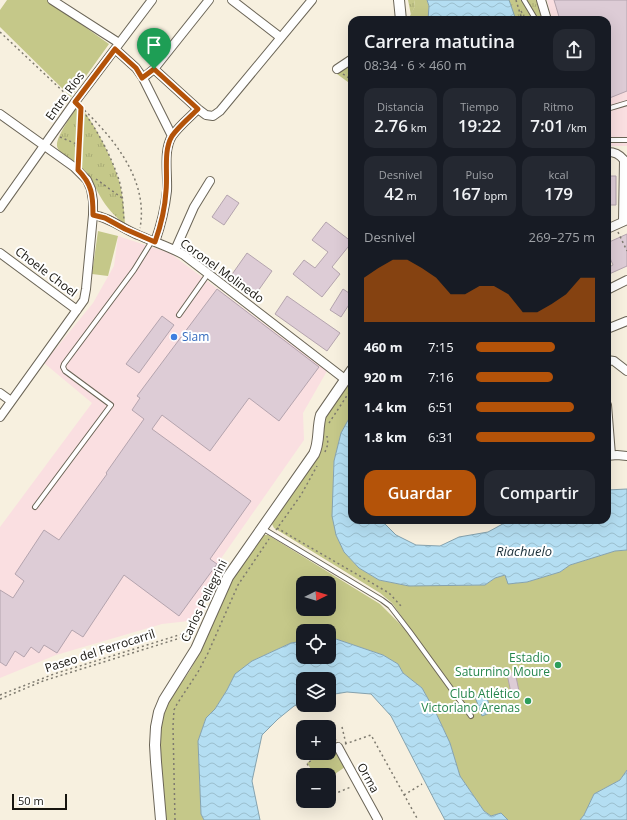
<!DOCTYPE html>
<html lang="es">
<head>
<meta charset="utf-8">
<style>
	:root { --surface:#171b24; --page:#242831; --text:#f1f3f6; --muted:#9ea1a6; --accent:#b45309 }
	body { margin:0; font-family:"Open Sans",sans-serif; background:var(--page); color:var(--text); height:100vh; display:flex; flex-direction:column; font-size:15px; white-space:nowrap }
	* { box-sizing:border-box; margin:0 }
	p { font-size:13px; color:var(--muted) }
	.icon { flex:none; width:22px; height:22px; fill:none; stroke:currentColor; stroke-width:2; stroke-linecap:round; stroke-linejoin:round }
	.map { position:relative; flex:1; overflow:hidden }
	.panel { position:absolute; left:348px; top:16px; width:263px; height:508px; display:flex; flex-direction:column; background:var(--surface); border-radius:12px; box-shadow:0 4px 16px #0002 }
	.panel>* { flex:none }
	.needle { width:26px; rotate:85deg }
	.buttons { position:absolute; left:296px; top:576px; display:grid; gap:8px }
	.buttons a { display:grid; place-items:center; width:40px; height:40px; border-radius:8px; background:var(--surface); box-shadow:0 4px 16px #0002; font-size:20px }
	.scale { position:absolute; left:12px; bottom:10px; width:55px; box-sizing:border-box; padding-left:4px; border:2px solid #17150f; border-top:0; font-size:11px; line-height:14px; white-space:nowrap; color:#17150f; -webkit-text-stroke:3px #fff; paint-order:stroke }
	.pin { position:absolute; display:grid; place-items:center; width:34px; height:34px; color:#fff; margin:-41px -17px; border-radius:50% 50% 50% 0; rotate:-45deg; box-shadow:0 0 4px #0007 }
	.pin .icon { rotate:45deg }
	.round { display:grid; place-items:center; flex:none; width:42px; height:42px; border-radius:12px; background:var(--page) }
	.headline { display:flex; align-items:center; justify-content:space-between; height:68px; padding:0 16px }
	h1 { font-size:18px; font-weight:600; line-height:30px }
	.metrics { display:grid; grid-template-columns:repeat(3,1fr); gap:6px; height:68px; padding:4px 16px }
	.metrics div { display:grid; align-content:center; border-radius:10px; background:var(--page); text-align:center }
	.metrics b { font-size:17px; font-weight:600 }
	.metrics small { font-size:11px; font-weight:400 }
	.metrics p { font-size:11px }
	.chart { height:112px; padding:8px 16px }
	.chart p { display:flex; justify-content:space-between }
	.chart svg { width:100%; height:72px; margin-top:4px; fill:var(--accent); opacity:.7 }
	.cta { display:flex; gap:8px; margin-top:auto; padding:8px 16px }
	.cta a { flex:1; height:46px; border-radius:12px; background:var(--accent); color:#fff; font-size:16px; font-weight:600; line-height:46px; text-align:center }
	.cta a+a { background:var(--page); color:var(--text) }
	ul { padding:0 16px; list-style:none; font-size:13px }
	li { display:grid; grid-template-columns:64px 48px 1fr; align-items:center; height:30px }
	li i { height:10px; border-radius:5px; background:var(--accent) }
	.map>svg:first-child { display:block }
</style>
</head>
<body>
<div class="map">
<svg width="627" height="820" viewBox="0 0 627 820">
	<defs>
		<pattern id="park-tufts" width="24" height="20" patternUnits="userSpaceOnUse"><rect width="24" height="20" fill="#c5c889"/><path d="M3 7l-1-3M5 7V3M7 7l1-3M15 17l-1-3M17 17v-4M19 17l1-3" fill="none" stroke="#a8ab75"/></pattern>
		<pattern id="water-waves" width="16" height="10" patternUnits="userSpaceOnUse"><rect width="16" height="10" fill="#b4def2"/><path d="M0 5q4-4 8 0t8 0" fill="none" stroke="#9abece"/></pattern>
	</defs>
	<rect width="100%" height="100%" fill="#f7f0df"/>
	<path fill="#fadfe1" d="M547 0H627V146H607V20H552Z
		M118 236 170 253 327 371 303 413 304 440 220 560 198 620 162 624 56 655 0 678V527L92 403 44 363 93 303 114 266Z"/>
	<path fill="#c5c889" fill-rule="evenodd" d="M7 0H47L109 44 71 97 0 27V10Z
		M414 0H427L429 6 428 20H408L415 6Z
		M98 231 118 236 108 276 92 274Z
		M352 374V413L341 433 334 461 333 488 336 535 344 552 359 568 379 580 409 586 485 585 495 578 505 575 509 584 527 582 560 572 570 565 615 551 627 550V770L620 780 594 794 584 815 580 820H508L501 813 491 816 484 811 460 776 450 743 436 713 422 688 403 673 398 664 383 655 336 639H329V631H303V641L291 643 252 661 235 675 227 690 215 709 206 718 198 741 201 814 204 820H166C162 785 155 748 163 714 167 696 183 683 192 667 207 638 217 607 231 578 239 563 251 549 260 535H268L380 604 404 628 409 627 392 603 380 593 274 528 270 520 311 463 322 421ZM303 583H329V609H303Z
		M338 747 348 765 329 778V775H315L307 763 321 753H329V748Z"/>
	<path fill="url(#park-tufts)" d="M408 0H414L415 6 411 15Z
		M507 0H538L544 20H513Z
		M352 65V85L337 74Z
		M78 105C93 119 113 160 119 181 123 195 124 209 125 224 115 217 106 207 100 196 95 187 92 178 84 170 78 164 57 153 57 146 56 136 73 114 78 105Z"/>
	<path fill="url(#water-waves)" stroke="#85a2ae" d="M427 0H509L516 20H428L429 6Z
		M352 413V520H383L385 524 396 535 416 545 440 546 459 537 488 532 510 520H607V490L627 489V550L615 551 570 565 560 572 527 582 508 584 505 575 495 578 485 585 409 586 379 580 359 568 344 552 336 535 332 516 334 461 341 433Z
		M329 639H336L383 655 398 664 403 673 422 688 436 713 450 743 460 776 484 811 491 816 501 813 508 820H445L438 807 391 716 371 694 347 692 329 695V679H303V703L294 706 278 719 262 735 252 781 260 820H204L201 814 198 741 206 718 215 709 227 690 235 674 252 661 291 643 303 641V657H329Z
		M485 693 492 712 482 716 475 697Z
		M627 770V820H580L584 815 594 794 620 780Z"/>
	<path fill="#ddccd6" stroke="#b4a4ae" d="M554 0H627V91L607 99V20H560Z
		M607 176H616V205H607Z
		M227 195 239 203 224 225 212 217Z
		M326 222 352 242 332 267 340 274 322 297 293 274 304 260 315 268 328 252 312 240Z
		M627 234V266L607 275V268L613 265 607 251V243Z
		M247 253 272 271 253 298 228 280Z
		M217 289 319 367 279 421 249 398 210 451 162 415 152 429 251 501 210 559 217 564 179 616 124 575 83 637 72 630 57 653 44 645 39 653 31 647 24 657 15 651 6 666 0 662V590L13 598 24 581 15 574 44 530 59 540 107 474 106 473 144 419 132 410 140 398 137 396Z
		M343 289 352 295V300L341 317 330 310Z
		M287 296 340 333 327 351 275 314Z
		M162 316 174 325 139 373 126 364Z
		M515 672 519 691 511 693 507 674Z"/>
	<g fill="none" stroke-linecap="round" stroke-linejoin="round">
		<g stroke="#6b6557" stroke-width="6">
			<path id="service" d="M524 0 536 20
				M607 109 627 103
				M607 140H627
				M179 315 208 274
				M35 507 111 405 65 371 63 367 64 364 134 270 152 241
				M262 528 382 600 390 606 410 632 471 716"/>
		</g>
		<g stroke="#6b6557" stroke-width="10">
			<path id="minor" d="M52 0 119 43
				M232 0 280 37
				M541 0 547 20
				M115 49 136 68 143 78 154 69 198 109 206 115 213 116 220 111 312 0
				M154 69 209 0
				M337 69 352 59
				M143 78 172 136
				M0 114 74 167 87 180 91 189 93 201V215L86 289 84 300 0 417
				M607 152C615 152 619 154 624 160L623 221
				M0 208 75 102 152 0
				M93 215C109 217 123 229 138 235 154 242 170 247 184 255L346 380
				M607 229 627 220
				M155 242C161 225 165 209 167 191 168 173 163 151 172 136 179 126 190 117 198 109
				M175 250 194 207 210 181
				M0 253 77 310
				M607 290 627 280
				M607 329 627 321
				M607 360 614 361 627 371
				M0 393 11 401
				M607 405 611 455
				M607 456 617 455 627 456
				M338 747 378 820"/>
		</g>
		<g stroke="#6b6557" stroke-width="12">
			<path id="tertiary" d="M399 0 401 20
				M161 820 156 762 155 745 156 727 159 712 164 700 196 649 228 577 314 454C320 442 317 428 321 415L352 370"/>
		</g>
		<path stroke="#7e7a6f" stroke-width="1.5" stroke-dasharray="2 3" stroke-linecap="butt" d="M516 0 522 20
			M521 11 526 20
			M0 32 69 97
			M343 74 352 80
			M81 107C113 137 149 180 140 228
			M83 111C98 131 111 156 119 180 123 193 123 207 124 220
			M60 137 79 145
			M79 160 81 108
			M96 179 122 198
			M618 232 627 251
			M329 423 352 388
			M325 452 328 444 327 436
			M277 528 389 593 401 606
			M276 530 301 495 317 466
			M0 695 54 674 195 630
			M0 699 43 681 193 634
			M342 727 346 744
			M332 729 336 741
			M345 744 371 735 418 820
			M311 775 307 763 325 753
			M404 795 422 784
			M329 796 351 787
			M175 820 173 726 174 710 177 704 198 672 208 653 238 585 269 539"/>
		<use href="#service" stroke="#fff" stroke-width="4"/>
		<use href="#minor" stroke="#fff" stroke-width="8"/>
		<use href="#tertiary" stroke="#fff" stroke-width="10"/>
	</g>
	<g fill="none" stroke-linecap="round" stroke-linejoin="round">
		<g stroke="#fff" stroke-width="8">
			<path id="route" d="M115 49 136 68 142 78 154 69 198 109C190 117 179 126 172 136 163 151 168 173 166 191 165 209 161 225 155 242L125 229 105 218 93 215C93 195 92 184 78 170L81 108 75 102Z"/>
		</g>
		<use href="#route" stroke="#b45309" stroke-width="5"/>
	</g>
	<circle fill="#3f7fe0" stroke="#fff" stroke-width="1.5" cx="174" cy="337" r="4"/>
	<g fill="#2e9e5b" stroke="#fff" stroke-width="1.5">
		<circle cx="558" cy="665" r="4"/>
		<circle cx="528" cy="701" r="4"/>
	</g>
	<g text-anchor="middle" stroke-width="4" stroke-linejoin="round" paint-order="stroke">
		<g font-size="12" fill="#17150f" stroke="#fff">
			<text transform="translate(65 96) rotate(-54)" y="4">Entre Ríos</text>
			<text transform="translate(222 271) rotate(36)" y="4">Coronel Molinedo</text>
			<text transform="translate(46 272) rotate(37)" y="4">Choele Choel</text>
			<text transform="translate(204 601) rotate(-64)" y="4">Carlos Pellegrini</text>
			<text transform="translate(100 651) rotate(-18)" y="4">Paseo del Ferrocarril</text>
			<text transform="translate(368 778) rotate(61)" y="4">Orma</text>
		</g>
		<g font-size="12" fill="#366cbe" stroke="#fff" text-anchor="start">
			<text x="182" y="341">Siam</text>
		</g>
		<g font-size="12" fill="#27864d" stroke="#fff" text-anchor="end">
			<text x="550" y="662">Estadio<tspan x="550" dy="14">Saturnino Moure</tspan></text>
			<text x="520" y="698">Club Atlético<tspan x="520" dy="14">Victoriano Arenas</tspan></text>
		</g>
		<g font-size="13" font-style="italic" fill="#1a2f39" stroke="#fff">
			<text x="524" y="556">Riachuelo</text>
		</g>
	</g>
</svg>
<div class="buttons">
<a><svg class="needle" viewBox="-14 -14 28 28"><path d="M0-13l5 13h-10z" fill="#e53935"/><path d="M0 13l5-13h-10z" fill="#9ea1a6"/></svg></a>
<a><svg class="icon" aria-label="locate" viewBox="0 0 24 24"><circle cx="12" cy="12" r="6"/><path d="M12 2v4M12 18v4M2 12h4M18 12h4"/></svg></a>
<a><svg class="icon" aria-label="layers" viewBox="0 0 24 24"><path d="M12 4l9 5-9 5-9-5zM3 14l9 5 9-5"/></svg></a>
<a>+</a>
<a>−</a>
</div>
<div class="scale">50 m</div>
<div class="pin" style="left:154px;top:69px;background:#1e9e55"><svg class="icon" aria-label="arrive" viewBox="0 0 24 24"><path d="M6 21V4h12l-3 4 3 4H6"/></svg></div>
<section class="panel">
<div class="headline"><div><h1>Carrera matutina</h1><p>08:34 · 6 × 460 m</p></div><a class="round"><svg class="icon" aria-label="share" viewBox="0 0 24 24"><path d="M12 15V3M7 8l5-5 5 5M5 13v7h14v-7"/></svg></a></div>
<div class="metrics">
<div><p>Distancia</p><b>2.76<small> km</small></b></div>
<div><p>Tiempo</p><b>19:22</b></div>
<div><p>Ritmo</p><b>7:01<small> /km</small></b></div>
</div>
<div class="metrics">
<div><p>Desnivel</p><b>42<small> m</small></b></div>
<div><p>Pulso</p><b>167<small> bpm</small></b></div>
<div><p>kcal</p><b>179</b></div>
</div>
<div class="chart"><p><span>Desnivel</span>269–275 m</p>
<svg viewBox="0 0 160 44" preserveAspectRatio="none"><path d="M0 44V17L10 11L20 6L30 6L40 11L50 17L60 27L70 27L80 22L90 22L100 27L110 38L120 38L130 33L140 27L150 17L160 17V44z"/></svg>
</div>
<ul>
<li><b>460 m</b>7:15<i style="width:66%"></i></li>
<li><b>920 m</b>7:16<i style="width:65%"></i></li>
<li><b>1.4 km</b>6:51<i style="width:82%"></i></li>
<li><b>1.8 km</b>6:31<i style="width:100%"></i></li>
</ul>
<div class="cta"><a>Guardar</a><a>Compartir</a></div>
</section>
</div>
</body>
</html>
